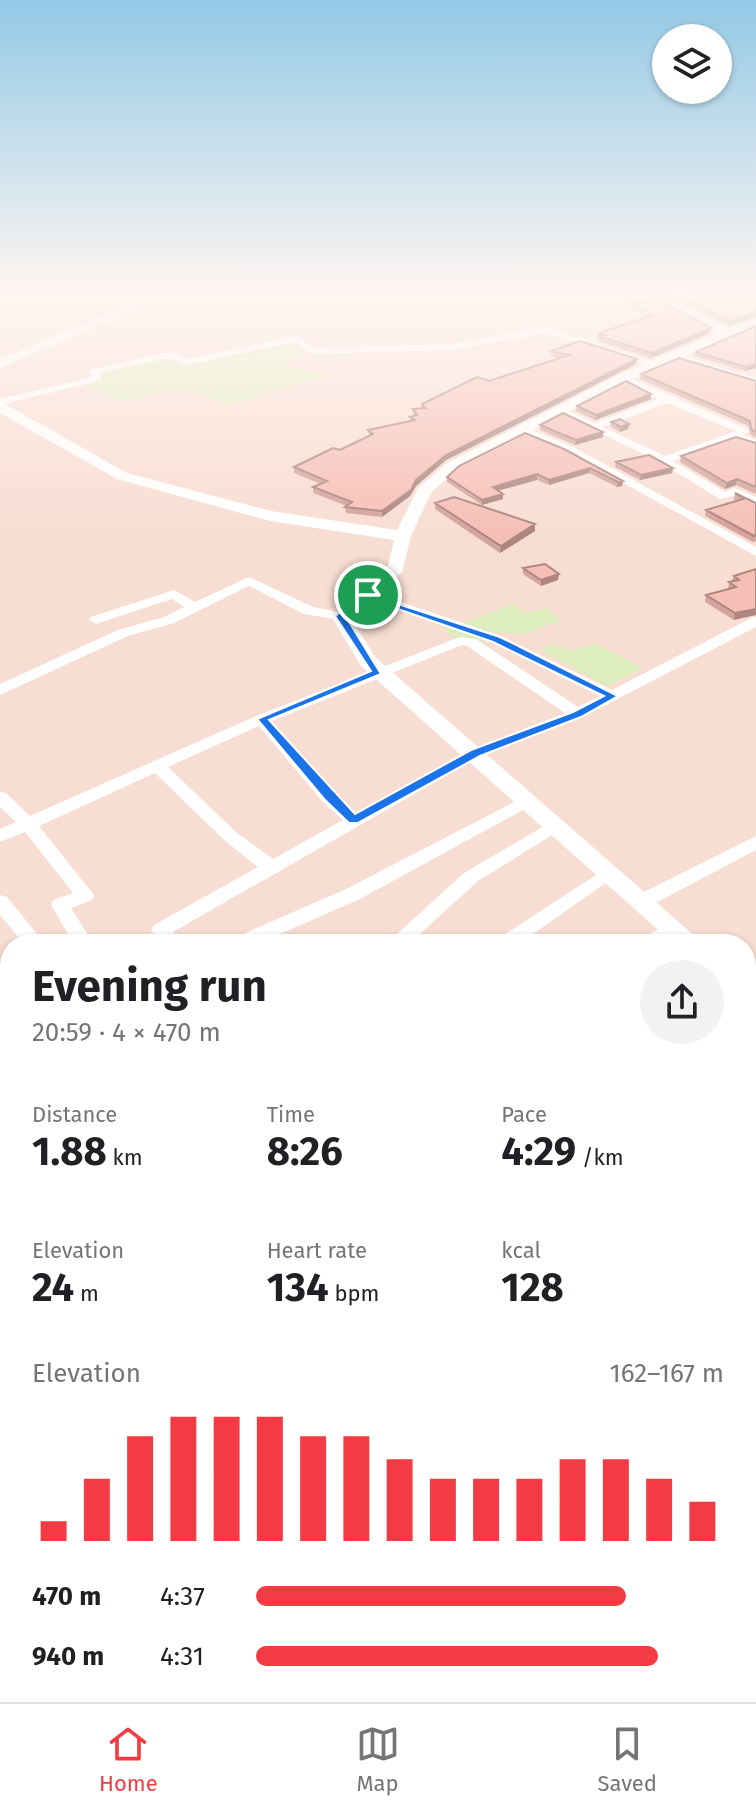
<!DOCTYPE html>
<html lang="en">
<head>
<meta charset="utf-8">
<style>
	:root { --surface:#fff; --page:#f2f2f2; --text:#202124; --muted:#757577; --line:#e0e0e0; --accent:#f33b43 }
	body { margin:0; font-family:"Fira Sans",sans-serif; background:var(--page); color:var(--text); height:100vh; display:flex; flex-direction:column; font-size:30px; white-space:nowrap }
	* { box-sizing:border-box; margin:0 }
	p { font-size:26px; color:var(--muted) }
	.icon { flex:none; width:44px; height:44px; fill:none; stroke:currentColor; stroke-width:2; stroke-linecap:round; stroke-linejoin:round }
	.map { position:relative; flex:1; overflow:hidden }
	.panel { position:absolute; left:0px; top:934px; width:756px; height:768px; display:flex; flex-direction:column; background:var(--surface); border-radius:32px 32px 0 0; box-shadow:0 2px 6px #0004 }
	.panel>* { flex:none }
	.controls { position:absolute; left:652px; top:24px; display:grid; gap:16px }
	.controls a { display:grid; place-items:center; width:80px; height:80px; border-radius:50%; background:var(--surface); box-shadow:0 2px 6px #0004; font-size:40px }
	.pin { position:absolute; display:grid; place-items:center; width:68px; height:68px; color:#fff; margin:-34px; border:4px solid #fff; border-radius:50%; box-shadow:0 2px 8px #0007 }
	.round { display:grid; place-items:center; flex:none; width:84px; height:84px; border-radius:42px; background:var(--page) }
	.head { display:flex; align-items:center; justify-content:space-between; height:136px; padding:0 32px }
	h1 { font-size:44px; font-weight:700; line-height:60px }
	.stats { display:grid; grid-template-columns:repeat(3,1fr); gap:12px; height:136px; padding:8px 32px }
	.stats div { display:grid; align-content:center }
	.stats b { font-size:40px; font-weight:700 }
	.stats small { font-size:22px; font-weight:400 }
	.stats p { font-size:22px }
	.chart { height:224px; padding:16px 32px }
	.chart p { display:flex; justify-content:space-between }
	.chart svg { width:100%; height:144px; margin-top:8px; stroke:var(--accent); stroke-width:6 }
	ul { padding:0 32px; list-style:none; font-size:26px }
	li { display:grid; grid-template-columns:128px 96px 1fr; align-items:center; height:60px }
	li i { height:20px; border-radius:10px; background:var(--accent) }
	.dock { display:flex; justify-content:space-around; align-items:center; height:112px; border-top:2px solid var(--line); background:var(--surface); font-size:22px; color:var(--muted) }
	.dock a { display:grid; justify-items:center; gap:4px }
	.dock .current { color:var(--accent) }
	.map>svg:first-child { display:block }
</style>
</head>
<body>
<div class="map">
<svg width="756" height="1702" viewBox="0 0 756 1702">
	<rect width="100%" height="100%" fill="#feebe1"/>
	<path fill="#f8ddd2" d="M0 294H756V1180L746 1189V944H10V1692H746V1683L756 1695V1702H0Z"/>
	<path fill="#deedbe" d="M294 344 305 353 282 363 300 370 331 375 226 405 195 393 166 392 123 401 83 385 100 380 102 372 167 359 179 366Z
		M513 604 525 614 547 608 560 620 525 634 489 632 482 641H460L443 630Z
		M595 643 643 668 607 686 540 650 551 644 571 651Z"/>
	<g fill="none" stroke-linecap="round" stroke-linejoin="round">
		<path fill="#fff" fill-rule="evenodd" d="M423 294H438L412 303 408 300Z
			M547 327 660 364 652 366 547 333 452 350 312 354 296 342 186 365 173 359H164L100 373 102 380 0 405V399L92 377 90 370 164 353H175L187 359 298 336 314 348 452 344Z
			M675 353 756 378V384L672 358 670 356Z
			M623 375 748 429 749 431 744 435 756 440V447L735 439 673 461 725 492 735 488 756 497V506L734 496 720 499 660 462 555 411 564 409 595 423 658 399 620 380V376ZM667 403 736 431 665 456 603 427Z
			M519 428H527L573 447 756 547V556L565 451 519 432Z
			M249 577 313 607 345 613 347 616 340 620 304 614 249 586 174 623 128 636 0 695V684L118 630 164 617 184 607 172 599 96 624 89 620 91 617 174 590 195 602Z
			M368 591 501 636 612 690 751 618 756 617V627L583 717 481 756 173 932 182 944H161L151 930 154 925 258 867 224 840 155 773 39 826 94 895 92 900 71 908 94 944H74L51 905 53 900 73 893 25 832 0 842V829L16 822 0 807V792L6 793 30 816 256 716 460 637 476 639 578 707 600 696 491 642 363 598V592ZM462 645 467 646 565 713 469 750 356 813 335 794 272 721ZM259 726 323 802 343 820 273 859 236 832 168 767Z
			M528 795 534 796 537 800 534 804 360 899 257 944H229L232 939 346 889Z
			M556 819 565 825 562 829 478 881 409 944H386L464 873Z
			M756 836V850L648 907 641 909 632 902 634 897Z
			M608 867 614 869 617 873 614 877 519 944H495L498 939Z
			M0 895 7 897 45 944H24L0 915Z
			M673 922 680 924 683 929C671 945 654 944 636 944L639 939Z
			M0 999 10 1005V1030L0 1024Z
			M10 1041V1059L0 1063V1045Z
			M756 1141V1165L746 1169V1145Z
			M10 1156V1177L0 1181V1160Z
			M10 1236V1281L0 1285V1243Z
			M10 1361V1400L0 1405V1366Z
			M10 1478V1511L0 1515V1483Z
			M19 1692H60L56 1702H15Z
			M458 1692H497L493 1702H454Z"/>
		<path fill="#fff" fill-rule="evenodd" d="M156 294H172L0 368V359Z
			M646 294H660L728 329 756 319V327L628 381 457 469 431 493 411 536 402 572 350 617 376 658 704 944H674L361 666 331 616 388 566 394 540 270 521 117 479 0 413V403L5 404 127 473 271 511 397 530 418 488 447 463 618 375 717 333Z
			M746 980 756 983V1008L746 1005Z"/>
	</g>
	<path fill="#d4a49d" d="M667 294H756V317L728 326Z
		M631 304 710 333 651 358 598 341 599 333 648 317 630 308Z
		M756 326V368L745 371 695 356 696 352Z
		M551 351 636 364 446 460 416 486 410 496 382 517 346 513 345 507 347 506 313 493V487L321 484 294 473V467L340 450 369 436 368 430 410 421V417L414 416 413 409 421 408 422 404 560 358 550 356Z
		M641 374 756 381V438L750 434 749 426 640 379Z
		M651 394V399L595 420 576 411 577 406Z
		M611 422 629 424 628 429 620 432 611 427Z
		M540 425 603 437 575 445 540 430Z
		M525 433 623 481 622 486 617 487 589 473 549 485 537 480 498 491 503 499 482 505 447 482V477Z
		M756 443V494L736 485 725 489 680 462 681 456Z
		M616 462 673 468 672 473 640 480 615 467Z
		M735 493 756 503V541L753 542 705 516 706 510 736 501 734 499Z
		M435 503 535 524V531L500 553 435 509Z
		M523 568 558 580 541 586 523 574Z
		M756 569 734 620 705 602 706 595 728 589 729 582 732 581 734 576Z"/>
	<path fill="#ac867f" d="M756 313V317L728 326 729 321Z
		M711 328 710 333 651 358 652 353Z
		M637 359 636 364 446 460 416 486 410 496 382 517V511L446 455Z
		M756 364V368L745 371 746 367Z
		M651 394V399L595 420 596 415Z
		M629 424 628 429 620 432 621 427Z
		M603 432V437L575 445 576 440Z
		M590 468 589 473 549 485V480Z
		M673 468 672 473 640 480 641 475Z
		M537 474V480L492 492 493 487Z
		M737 479 736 485 725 489 727 483Z
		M623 481 622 486 617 487 618 482Z
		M503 494V499L482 505V500Z
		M535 524V531L500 553 501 546Z
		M559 574 558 580 541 586V580Z
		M756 609V615L734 620 735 613Z"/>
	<path fill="#f6bfb6" stroke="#ac867f" stroke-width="2" d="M676 294H756L755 295 756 296V313L729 321Z
		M658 299 711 328 652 353 598 336 604 335 599 333 653 315 631 304Z
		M756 326V364L746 367 696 352Z
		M580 341 637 359 446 455 416 480 411 490 382 511 345 507 352 502 313 487 327 481 294 467 333 448 340 450 373 434 368 430 415 420 410 417 417 415 413 409 425 408 422 404 477 377 489 381 569 355 551 351Z
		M679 358 756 381V432L751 429 750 421 641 374Z
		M626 381 651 394 596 415 577 406Z
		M563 413 603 432 576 440 540 425Z
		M620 419 629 424 621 427 611 422Z
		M525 433 564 449 623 481 618 482 590 468 549 480 537 474 493 487 503 494 482 500 447 477 459 466Z
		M736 437 756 443V487L737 479 727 483 681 456Z
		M649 455 673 468 641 475 616 462Z
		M735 493 756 503V535L754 536 706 510 743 499Z
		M454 497 535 524 501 546 435 503Z
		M545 564 559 574 541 580 523 568Z
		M756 569V609L735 613 706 595 736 587 729 582 739 580 734 576Z"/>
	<linearGradient id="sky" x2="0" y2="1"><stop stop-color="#93c9e6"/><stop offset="0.55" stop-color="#fff6f2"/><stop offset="1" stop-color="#fff6f2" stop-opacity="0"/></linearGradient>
	<rect width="756" height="533" fill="url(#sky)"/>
	<path fill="#1a73e8" stroke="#fff" stroke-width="2" fill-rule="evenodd" d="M364 593 500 637 618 696 581 717 480 756 358 823H349L325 800 257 719 371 671 335 616ZM369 599 493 642 604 696 573 712 471 750 355 814 269 720 381 674 346 617Z"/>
</svg>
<div class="controls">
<a><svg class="icon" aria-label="layers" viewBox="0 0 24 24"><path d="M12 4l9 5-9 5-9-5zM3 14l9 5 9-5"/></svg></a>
</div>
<div class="pin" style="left:368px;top:595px;background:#1e9e55"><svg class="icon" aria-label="arrive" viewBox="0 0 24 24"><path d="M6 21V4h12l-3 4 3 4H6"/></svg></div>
<section class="panel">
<div class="head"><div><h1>Evening run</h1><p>20:59 · 4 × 470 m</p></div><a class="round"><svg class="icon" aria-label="share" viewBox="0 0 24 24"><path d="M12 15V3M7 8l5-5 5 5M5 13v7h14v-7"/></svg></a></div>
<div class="stats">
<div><p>Distance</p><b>1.88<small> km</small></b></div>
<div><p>Time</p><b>8:26</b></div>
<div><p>Pace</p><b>4:29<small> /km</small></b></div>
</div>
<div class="stats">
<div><p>Elevation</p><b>24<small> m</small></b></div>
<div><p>Heart rate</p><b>134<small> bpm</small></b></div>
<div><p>kcal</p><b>128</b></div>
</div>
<div class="chart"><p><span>Elevation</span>162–167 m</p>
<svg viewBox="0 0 160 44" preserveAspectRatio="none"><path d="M5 44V38M15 44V25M25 44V12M35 44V6M45 44V6M55 44V6M65 44V12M75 44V12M85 44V19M95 44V25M105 44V25M115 44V25M125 44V19M135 44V19M145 44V25M155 44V32"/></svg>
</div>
<ul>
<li><b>470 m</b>4:37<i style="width:79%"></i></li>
<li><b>940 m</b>4:31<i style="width:86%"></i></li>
</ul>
</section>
</div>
<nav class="dock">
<a class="current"><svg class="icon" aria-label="home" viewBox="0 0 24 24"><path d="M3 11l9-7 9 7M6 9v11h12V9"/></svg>Home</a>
<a><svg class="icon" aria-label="map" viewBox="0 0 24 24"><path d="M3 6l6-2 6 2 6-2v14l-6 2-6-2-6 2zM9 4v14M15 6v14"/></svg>Map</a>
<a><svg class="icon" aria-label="saved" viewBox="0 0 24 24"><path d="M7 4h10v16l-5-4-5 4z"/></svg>Saved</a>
</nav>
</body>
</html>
